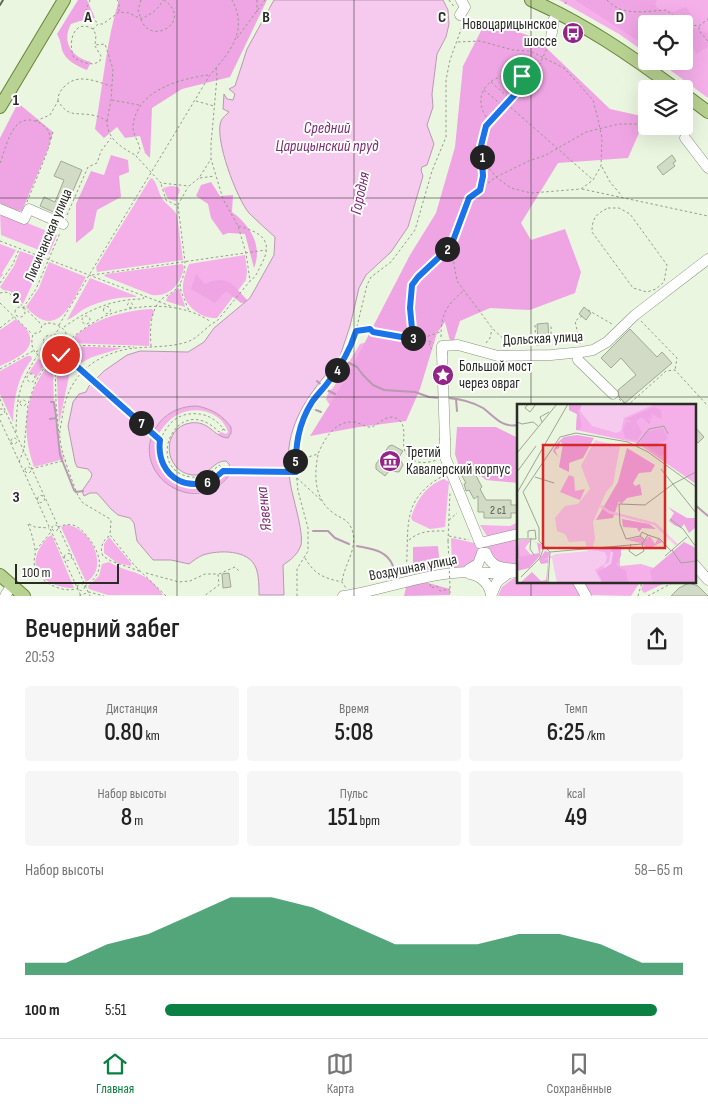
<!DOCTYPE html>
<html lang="ru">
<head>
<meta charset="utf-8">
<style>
	:root { --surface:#fff; --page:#f6f6f6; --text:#222; --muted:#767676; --line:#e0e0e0; --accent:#0b8043 }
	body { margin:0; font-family:"Sofia Sans Condensed",sans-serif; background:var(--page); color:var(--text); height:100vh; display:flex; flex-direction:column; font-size:19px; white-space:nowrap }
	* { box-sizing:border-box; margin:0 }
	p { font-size:16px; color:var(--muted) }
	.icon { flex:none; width:28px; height:28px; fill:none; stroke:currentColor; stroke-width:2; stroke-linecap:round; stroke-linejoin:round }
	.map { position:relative; height:596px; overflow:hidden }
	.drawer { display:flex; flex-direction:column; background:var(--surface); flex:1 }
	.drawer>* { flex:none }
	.buttons { position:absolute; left:638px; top:15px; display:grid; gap:10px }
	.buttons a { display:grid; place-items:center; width:55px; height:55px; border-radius:5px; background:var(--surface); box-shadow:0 5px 20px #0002; font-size:25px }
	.scale { position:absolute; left:15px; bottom:12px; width:104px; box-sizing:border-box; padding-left:5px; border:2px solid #282c24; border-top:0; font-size:14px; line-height:18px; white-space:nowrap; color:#282c24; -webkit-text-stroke:4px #fff; paint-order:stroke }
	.pin { position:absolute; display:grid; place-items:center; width:42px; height:42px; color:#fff; margin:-21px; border:2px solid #fff; border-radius:50%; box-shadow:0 1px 5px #0007 }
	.km { position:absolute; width:25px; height:25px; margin:-12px; border-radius:50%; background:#222; color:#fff; font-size:14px; line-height:25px; text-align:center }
	.round { display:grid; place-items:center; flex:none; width:52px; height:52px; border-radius:5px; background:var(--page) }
	.summary { display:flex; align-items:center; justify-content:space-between; height:85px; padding:0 25px }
	h1 { font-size:28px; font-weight:600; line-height:38px }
	.figures { display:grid; grid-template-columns:repeat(3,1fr); gap:8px; height:85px; padding:5px 25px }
	.figures div { display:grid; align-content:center; border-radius:5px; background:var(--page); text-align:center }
	.figures b { font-size:25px; font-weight:600 }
	.figures small { font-size:14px; font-weight:400 }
	.figures p { font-size:14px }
	.chart { height:140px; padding:10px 25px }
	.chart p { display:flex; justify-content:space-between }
	.chart svg { width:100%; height:90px; margin-top:5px; fill:var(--accent); opacity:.7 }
	ul { padding:0 25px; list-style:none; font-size:16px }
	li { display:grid; grid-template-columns:80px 60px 1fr; align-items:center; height:38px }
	li i { height:12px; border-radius:6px; background:var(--accent) }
	.tabs { display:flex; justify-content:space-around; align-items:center; height:70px; border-top:1px solid var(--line); background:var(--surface); font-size:14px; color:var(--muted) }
	.tabs a { display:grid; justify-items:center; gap:2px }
	.tabs .current { color:var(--accent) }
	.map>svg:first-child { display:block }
</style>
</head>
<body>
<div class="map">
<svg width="708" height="596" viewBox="0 0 708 596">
	<rect width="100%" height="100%" fill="#ebf6e0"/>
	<path fill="#f5afe9" d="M559 0H708V98L658 61H684V24H646V53L619 34Z
		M152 178C158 184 158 193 163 200 167 205 173 208 177 215L183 260 97 272 96 267 150 179Z
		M171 186 178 187 180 190 176 201 168 199 163 188Z
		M0 212 57 235 49 254 1 235Z
		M0 244 16 250 2 273 3 275 0 278Z
		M20 251 45 260 43 266 41 265 23 304 10 291 3 290 0 287 14 266Z
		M245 255 247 271 246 280 217 318C202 319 185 307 183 291 182 283 186 271 189 264Z
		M49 262 86 277C71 303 58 342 26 307L39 288Z
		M182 264 184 267C181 284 170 297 152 295L104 276 106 274Z
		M90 278 136 296V297C119 297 102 300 86 308 80 311 73 318 67 320Z
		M179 288 185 306V307L166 301 168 296Z
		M152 309 154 312 150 322 149 346 70 343C85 320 126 310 152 309Z
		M16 319C20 323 27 328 29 334 36 352 12 360 0 366V330Z
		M367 342 334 404H329L326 399 329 391 333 388 360 344Z
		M69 346 122 348 92 357 81 363 67 351Z
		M27 356H31L32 359C17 378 14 398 13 422L0 394V371Z
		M61 358 73 370 69 376 59 424 56 360Z
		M38 359 47 362 36 378 34 374H28Z
		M51 361H53C54 396 52 425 64 459L34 467C20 427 25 394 51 361Z
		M192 406C209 406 221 414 231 427V433L228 438H222L217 435 221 432 226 434 228 432C222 411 194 405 177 415 168 420 163 427 158 435L154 432C162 416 175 408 192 406Z
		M151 437 156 441C157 449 156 456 159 464 171 493 207 493 225 473H231C209 503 160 499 151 461 149 453 150 445 151 437Z
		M444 479 449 482 445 527 430 529 413 521 411 518C416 501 426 485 444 479Z
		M518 522V529L487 536 480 525 510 526Z
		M66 525C90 526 111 568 86 582L61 527Z
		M52 535 74 588C50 588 24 572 41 546 44 541 47 537 52 535Z
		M518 536V567L502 569 486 550 490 544Z
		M109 537 131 563V566L117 563 104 553V544Z
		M452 538 479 544 482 550 472 568H454L452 564 451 539Z
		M109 562C133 576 145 568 163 595H108L89 589 88 586 99 576 102 564Z
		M518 575V582H575L583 596H498L502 587Z
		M582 582H640L631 596 589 595Z
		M644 582H667L644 593 641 589Z"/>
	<path fill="#efa5e3" d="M78 0H87L95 18 80 21 71 24C61 43 72 57 91 62L87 70C77 66 66 61 62 50 61 44 60 39 57 34Z
		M119 0H267L230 77 182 89 152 108 150 158 145 153 140 136 125 138 117 127 104 138 95 129C103 86 106 42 119 0Z
		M575 0H657L655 4 658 9 673 12 686 7 691 14 692 27 708 33V47L696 54 694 49 684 55V57V24H646V46Z
		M486 21 536 38 610 109 646 117 628 158 558 163 521 223 531 240 565 229 581 272 575 293 530 310 490 308 460 321 454 340 450 341 445 322 437 333 420 389 406 421 359 427 310 436 348 375 410 255 436 213 455 147 463 66Z
		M18 103 53 132 48 149 22 211 11 210 0 203V138Z
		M111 155 128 160 129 172 119 176 121 197 97 210 93 229 76 243V204L91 171 104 175Z
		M211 182 220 196 233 195 232 212C250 225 263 246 254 268L245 234 228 233 223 235 211 218 208 204 196 196 201 185Z
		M196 274 205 284C228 273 234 286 249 302L241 303 226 291 215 303 191 289Z
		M457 427H496L518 438V483L486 480 473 470 462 476 455 454Z
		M438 546 440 567 413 574V547Z
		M421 581 450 589V595L404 596 406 587Z"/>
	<path fill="#f6c9ee" stroke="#b89ab1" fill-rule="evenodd" d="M274 0H443L448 10 449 24 446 37 437 54 432 94 433 107 427 125 434 144 427 165 422 167 421 170 423 176 408 227 391 252 366 275 359 288 350 326 341 353V359L337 361C316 386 293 413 289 447 288 457 288 471 290 481 292 496 304 532 301 545 298 554 291 560 283 565L284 595H259C259 587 259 576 256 568 249 549 218 550 203 555 198 557 193 561 189 564L171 560H153L137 541 134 523 130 518 118 515 111 509 97 493H90L84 496 82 491 91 478 92 474 88 469 77 467 75 462 68 426 73 402 79 394 86 392 89 386 104 371 127 355 140 351 188 352 204 342 214 328 250 298 274 255 275 237C266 229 257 221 249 213 237 199 214 139 221 121 222 118 227 114 229 112L223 109 224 94 227 99 233 100 235 94 229 89 235 86 247 49ZM197 406C212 409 222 415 231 427V433L228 438C213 437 210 420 190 423 161 428 163 471 192 475 210 477 213 460 226 461L229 464 231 473C195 524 122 469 160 422 169 411 183 406 197 406Z"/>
	<path fill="#ebf6e0" d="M94 378 154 432 152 436 91 382Z
		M230 468 292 469 291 474 231 473Z"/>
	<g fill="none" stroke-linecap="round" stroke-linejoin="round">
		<path stroke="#b89ab1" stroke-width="2" d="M362 328H363
			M341 359 357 367 363 375 373 385 384 390 415 392 429 397 441 398
			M317 381 327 390 335 394
			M448 398C460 399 473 402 483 408 495 417 502 428 518 425
			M456 399 457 411
			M51 402H54L56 417
			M305 404 313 409
			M316 410 321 412
			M50 419 56 418 60 455 74 490 76 492 83 491
			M694 504 708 516
			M313 531H328L335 538 349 544
			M357 546C371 549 387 550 393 566"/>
	</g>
	<path fill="#d1dbc6" stroke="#9fa994" d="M672 155 676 161 673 163 675 166 663 175 657 167Z
		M61 161 82 170 62 216 40 206 44 197 55 202 64 180 54 176Z
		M584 307 591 313 586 320 579 314Z
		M548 323 549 342H538L537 324Z
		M630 329 657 357 662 352 672 363 625 403 619 397 618 390 636 375 621 358 611 368 601 358Z
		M694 426 704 437 698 443 694 439Z
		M392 445 403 451 399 457 403 465 399 472 389 471 385 476 376 469V464L389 446Z
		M473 470 482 487 480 489 486 500H511V505H518V513H511V518H484V512H478V496L474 499 469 490 466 491 464 484 466 483 462 476Z
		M229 573 231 587 223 588 222 574Z
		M689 583 698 586 708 596H671L679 588Z"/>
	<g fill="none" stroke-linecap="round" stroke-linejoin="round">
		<g stroke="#89927e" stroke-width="11">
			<path id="minor" d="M460 15 465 7 461 0
				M551 38 554 19 557 12
				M685 138 708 168
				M0 209 24 219 29 209 63 224
				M442 353V346L458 345 498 356 551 355 582 352 593 350 607 342 635 315 708 259
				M577 353 578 360 613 394
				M445 440V457L480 543 518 534
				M694 564 708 580
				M578 582 586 596
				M5 596 12 585
				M343 596C385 590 425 573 468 572 485 571 503 577 518 571
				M491 596C490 584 481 576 470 574L469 569 478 564 482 553H486C491 567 501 568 514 569L497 582 491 596"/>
		</g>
		<g stroke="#67843b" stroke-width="14">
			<path id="major" d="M531 0C583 23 630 55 676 89
				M684 94 708 112
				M0 107 64 0
				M0 575 24 596"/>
		</g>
		<path stroke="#939b8b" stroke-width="1" stroke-dasharray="2.5 2.5" stroke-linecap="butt" d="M90 0 86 10 90 17 98 23
			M117 0 119 2V11
			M141 0 138 10C140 15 141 21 144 25 157 43 192 19 164 0
			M257 0V12
			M449 0 455 8
			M607 0C622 17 646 11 667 10L683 24
			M565 4 567 1
			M684 24 699 26 708 19
			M699 27V31L708 41
			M93 29C74 18 67 42 74 58 83 62 91 67 100 61L101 56 95 46
			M237 38 265 0
			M458 42 480 41 513 50 530 51 564 68 593 100 598 119 602 138 601 166 593 180 581 189 531 193 511 188 496 177 483 160
			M216 68 217 77 211 144V159L223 199 238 226 246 253 250 281
			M208 75C179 79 135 91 133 127 133 135 139 142 140 150L136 156 161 183 189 186 199 178 211 159
			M491 82 510 99
			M484 90 503 106
			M112 100 139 105
			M58 101C58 94 60 91 65 86 78 73 95 81 111 86
			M196 101 214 106
			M507 104 592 179
			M36 121 50 115 58 101C69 118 75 112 92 115 98 116 102 118 107 121 107 139 121 147 135 155
			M107 121 111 100 113 69 105 44 95 45 96 35 93 29 98 24H103L119 12 129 13 141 19C151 14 158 10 163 0
			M489 121C465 92 499 64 529 79
			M656 126 676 134
			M51 139 53 132
			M0 163C5 151 8 133 18 124 28 114 50 124 50 138 51 142 49 146 48 149
			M602 167 610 182 622 196
			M200 178 215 176
			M480 189 483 176 481 146 486 126 538 68 548 46
			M582 189 708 216
			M27 202 48 150
			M178 205 188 187
			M608 208H619L630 214 667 265 664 282 656 289 647 292 633 288 592 232C592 218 596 214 608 208Z
			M67 215 88 167 97 163 101 151 111 138
			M0 241 173 307
			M451 247 457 281 492 328 512 347
			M92 275 266 250
			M0 283 13 264 19 249
			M180 284 181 291 189 311
			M0 293 5 292 9 293 41 324
			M127.5 305a2.5 2.5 0 1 1 5 0a2.5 2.5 0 1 1-5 0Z
			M0 303 32 334
			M103.5 310a3.5 3.5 0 1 1 7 0a3.5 3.5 0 1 1-7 0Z
			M15 312a5 5 0 1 1 10 0a5 5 0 1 1-10 0Z
			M23 308 36 289 60 233
			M588 310 612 324
			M82 320a4 4 0 1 1 8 0a4 4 0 1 1-8 0Z
			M641 321 677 358 675 370
			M48 323C84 325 63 375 38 355 31 350 31 342 33 334L40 332 42 325Z
			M59 325 210 75C229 53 249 31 232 0
			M535 325 536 345 551 344V325
			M64 327C88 310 112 299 143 299L144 297
			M0 328 15 316
			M356 331 370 329 373 332 401 337 422 339 434 343
			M43.5 341a5.5 5.5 0 1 1 11 0a5.5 5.5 0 1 1-11 0Z
			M54 336 60 327
			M441 337C441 314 446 306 463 291
			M423 338 440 332
			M413 339 410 309 412 285 418 277 451 246 469 198 496 177 529 161 546 155 586 132 619 124H646
			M68 341C79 332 90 324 103 317 134 303 182 301 211 322
			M56 343 67 344
			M430 343 429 346 434 351
			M486 343 490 338 492 329
			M580 344 575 321 582 316
			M68 345 134 347
			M151 346C150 332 150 315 158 303 162 297 169 295 174 291 183 283 185 272 185 262L178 206 166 200 161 184
			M52 347V358
			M36 352 45 346
			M63 354 160 440
			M55 359 56 403 59 435
			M0 369 33 351
			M27 378a4 4 0 1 1 8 0a4 4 0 1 1-8 0Z
			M0 399 90 596
			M619 399 626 405
			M20 403a3 3 0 1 1 6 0a3 3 0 1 1-6 0Z
			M627 406 666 371 675 370 708 406
			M0 409H3L5 412 3 414 0 415
			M0 420 81 596
			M224 429 219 432C177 389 142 470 191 477 202 478 211 473 219 465L224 469C193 507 139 465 167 428 172 420 180 415 189 414 205 412 217 419 226 432
			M16 432C17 397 18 386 37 356
			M11 441a3 3 0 1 1 6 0a3 3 0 1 1-6 0Z
			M318 455C314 475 314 498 332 512 342 520 349 518 353 533 357 550 344 565 342 582
			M295 461 318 454C324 440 334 421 353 422 359 422 366 428 371 427 378 426 388 411 399 420 411 430 394 452 415 461 423 464 430 462 437 460
			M19 462 24 449 28 404 36 381 49 360
			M25 470a3 3 0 1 1 6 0a3 3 0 1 1-6 0Z
			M31 469 66 460
			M223 471 294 472
			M297 478 323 502
			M37.5 499a3.5 3.5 0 1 1 7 0a3.5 3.5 0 1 1-7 0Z
			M449 520 457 513
			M28 524C31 532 34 541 35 550 36 554 34 558 34 562 35 574 44 583 56 587 63 590 71 591 78 588
			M29 524 35 527 49 528
			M52 528a3 3 0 1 1 6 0a3 3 0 1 1-6 0Z
			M58 527C63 525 68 524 73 525 79 527 83 531 86 535 101 552 107 573 85 586
			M109 536C103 540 99 549 103 556L111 561 142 572
			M449 536 469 540
			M409 540C421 530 432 531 447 531
			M448 541 450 492
			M36 550 51 532
			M64.5 557a3.5 3.5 0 1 1 7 0a3.5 3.5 0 1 1-7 0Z
			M305 558C315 575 324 578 342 582L346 588
			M406 572C410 529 399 500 443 476
			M146 573 179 582 190 581 205 574H218L219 585 204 596
			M219 574 235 567 239 571
			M77.5 587a3.5 3.5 0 1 1 7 0a3.5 3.5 0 1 1-7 0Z
			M430 584 431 588 437 586 440 591 450 589
			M450 586V596
			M79 596 89 592 104 596
			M166 596 134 565 110 535 111 521 110 519 83 503 78 496C73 483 60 450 60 438 59 432 61 425 62 419 66 383 85 361 119 351 141 345 165 349 187 342 199 338 206 326 217 321L250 281C256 277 258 271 261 265 275 240 260 232 238 226
			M297 596V569L308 551V528L298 491 295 461 299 432 312 402 342 362 353 343 367 285 371 277 391 262 415 230 432 171 446 137V80L450 60 463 24
			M638 596 642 582
			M648 596 674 582"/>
		<use href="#minor" stroke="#fff" stroke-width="10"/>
		<use href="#major" stroke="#b8d291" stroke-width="12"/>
		<path stroke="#62695c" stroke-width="2" d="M0 5 3 0"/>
		<g stroke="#89927e" stroke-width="11" stroke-linecap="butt">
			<path id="minor-bridge" d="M442 353 445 440"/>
		</g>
		<path stroke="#939b8b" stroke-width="1" stroke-dasharray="2.5 2.5" stroke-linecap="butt" d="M448 541 450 586"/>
		<use href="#minor-bridge" stroke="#fff" stroke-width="10"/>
	</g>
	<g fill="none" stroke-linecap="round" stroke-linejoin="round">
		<g stroke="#fff" stroke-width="10">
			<path id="route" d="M61 355 63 354 160 440C155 479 195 499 223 471L296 472C295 447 298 424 312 402 316 396 322 390 326 385 339 369 350 351 356 331L370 329 373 332 413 339 410 308 412 285 418 277 451 246 469 198 480 190 483 176 481 146 486 126 529 79 522 76"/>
		</g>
		<use href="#route" stroke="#1a73e8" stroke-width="6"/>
	</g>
	<path fill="none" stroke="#282c24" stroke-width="1" stroke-opacity="0.55" d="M177 0V596M354 0V596M531 0V406M0 198H708M0 397H708M531 582V596"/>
	<defs>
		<g id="bus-disc" transform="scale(1.125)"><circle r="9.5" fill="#922587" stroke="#fff"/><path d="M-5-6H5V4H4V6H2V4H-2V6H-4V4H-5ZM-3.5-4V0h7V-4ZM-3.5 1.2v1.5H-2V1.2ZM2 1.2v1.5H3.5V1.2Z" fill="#fff"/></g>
		<g id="sight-disc" transform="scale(1.125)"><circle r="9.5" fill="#922587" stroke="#fff"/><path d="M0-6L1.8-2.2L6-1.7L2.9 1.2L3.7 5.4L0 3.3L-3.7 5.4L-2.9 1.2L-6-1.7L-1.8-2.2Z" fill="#fff"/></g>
		<g id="museum-disc" transform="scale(1.125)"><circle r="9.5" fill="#922587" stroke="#fff"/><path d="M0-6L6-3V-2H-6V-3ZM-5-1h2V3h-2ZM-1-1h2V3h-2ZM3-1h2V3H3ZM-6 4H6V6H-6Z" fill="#fff"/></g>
	</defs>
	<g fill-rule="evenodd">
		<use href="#bus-disc" x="573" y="33"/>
		<use href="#sight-disc" x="443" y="375"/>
		<use href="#museum-disc" x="390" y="461"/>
	</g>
	<g text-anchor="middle" stroke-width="4" stroke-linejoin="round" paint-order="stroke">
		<g font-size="12" fill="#52584c">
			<text x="498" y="514">2 с1</text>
		</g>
		<g font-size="15" fill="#282c24" stroke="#fff" text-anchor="start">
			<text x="557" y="29" text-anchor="end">Новоцарицынское<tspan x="557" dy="17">шоссе</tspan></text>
			<text x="459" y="371">Большой мост<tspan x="459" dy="17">через овраг</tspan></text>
			<text x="406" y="457">Третий<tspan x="406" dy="17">Кавалерский корпус</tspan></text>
		</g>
		<g font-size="15" fill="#282c24" stroke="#fff">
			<text transform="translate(48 235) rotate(-67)" y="5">Лисичанская улица</text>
			<text transform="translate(543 338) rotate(-3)" y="5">Дольская улица</text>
			<text transform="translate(413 567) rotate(-11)" y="5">Воздушная улица</text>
		</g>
		<g font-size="16" font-style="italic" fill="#7e2a74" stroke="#fff">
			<text x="327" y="133">Средний<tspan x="327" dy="18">Царицынский пруд</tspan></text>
			<text transform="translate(359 193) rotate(-78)" y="6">Городня</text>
			<text transform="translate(263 509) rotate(-96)" y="6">Язвенка</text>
		</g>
	</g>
	<g transform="translate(517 404)">
		<rect width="179" height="179" fill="#ebf6e0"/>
		<path d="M52 0H179V80L120 39 59 26 60 10 52 6ZM52 71 57 73 58 87 68 85 63 96 43 88ZM133 132 138 140 141 134 145 138 131 145 124 139 110 136 123 133 128 136ZM2 136H14L8 144 14 151 0 155ZM103 143V162L124 160 137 164 162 143 179 179H71L73 146Z" fill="#f5afe9"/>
		<path d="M52 0H65L61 7 65 21 62 26H59L60 10 52 6ZM137 3 144 6 145 15 134 10 135 16 130 12 134 18 132 20 125 13 119 17 125 28 120 37 108 34 106 26 109 18H115L109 15ZM146 24 151 35 139 41 151 47 144 52 123 38 128 28ZM60 31 77 34 66 54 52 59V68L42 63 46 40 43 38 42 44 38 46 41 53 36 47 41 38 47 33ZM110 44 138 61 134 68 122 69 116 79 118 82 123 80 125 91 110 94 104 100 102 97 96 114 79 116 101 78ZM151 103 170 114H178L179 123 172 129 167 120 164 124 157 121 152 117 157 109ZM105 115 132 120 139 125 125 124 122 128 120 124 106 123ZM16 137 24 140 23 152 12 164 0 167 2 153 22 149 20 139ZM167 138 179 144V179H136L133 167ZM96 142 104 143V152L99 161 109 167 111 179H86L81 168 91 161ZM28 147 32 148 30 179H3L15 168 24 177 29 176 31 159 24 160 22 156Z" fill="#efa5e3"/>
		<path d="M65 0H138L107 14 104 27 99 29 75 22 63 7ZM78 36 103 42 96 80 89 88 76 118 78 135 75 146 88 148 90 153 88 160 78 166 85 179H40L35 154 26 156 39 150 71 147 68 137 52 138 48 130 40 127 38 114 48 102 61 100 73 85 64 62Z" fill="#f6c9ee"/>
		<path fill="none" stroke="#f6c9ee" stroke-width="2.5" d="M84 102 92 108 138 120 160 141M87 163 93 159 95 148"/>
		<path fill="none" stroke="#9da595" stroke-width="1" d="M11 0 8 4 13 8 19 0M0 18 5 20 16 18 21 22M25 18 23 13 32 8M119 41 132 25 147 22 151 30M0 49 40 0M144 65 179 109M0 68 19 42M18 73 37 79M0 89 51 0M153 115 166 125 179 143M123 132 109 135 103 120 102 100 128 101 156 80 179 68M11 134V127L18 126 19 135M14 134 13 145 17 151M0 135H19M127 135 123 132 125 128 131 131M114 140 112 147 119 152 127 147 125 140M155 146 164 159 179 157M33 148 125 140 131 131 143 135 154 147M148 152 170 133M4 173 23 154 27 143M31 179 33 148 22 137V124L6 88 43 33 59 29 111 38 131 48 179 83"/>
		<path fill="#d62828" fill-opacity="0.15" stroke="#d62828" stroke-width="2.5" d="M26 41H148V144H26Z"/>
		<rect width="179" height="179" fill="none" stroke="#282c24" stroke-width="2.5"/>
	</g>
	<g font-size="16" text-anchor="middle" font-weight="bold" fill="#282c24" stroke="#fff" stroke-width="4" stroke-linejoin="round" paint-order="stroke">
		<text x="88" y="22">A</text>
		<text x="266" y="22">B</text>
		<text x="442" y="22">C</text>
		<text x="620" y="22">D</text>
		<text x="16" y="105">1</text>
		<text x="16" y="303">2</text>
		<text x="16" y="502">3</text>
	</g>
</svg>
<div class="buttons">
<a><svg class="icon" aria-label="locate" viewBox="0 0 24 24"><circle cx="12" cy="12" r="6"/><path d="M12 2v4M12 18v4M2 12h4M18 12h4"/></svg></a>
<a><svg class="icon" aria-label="layers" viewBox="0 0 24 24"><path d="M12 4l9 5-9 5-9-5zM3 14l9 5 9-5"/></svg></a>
</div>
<div class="scale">100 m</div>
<div class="pin" style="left:522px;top:76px;background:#1e9e55"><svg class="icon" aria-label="arrive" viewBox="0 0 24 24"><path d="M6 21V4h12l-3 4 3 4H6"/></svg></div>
<div class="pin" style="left:61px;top:355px;background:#d93025"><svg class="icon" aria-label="check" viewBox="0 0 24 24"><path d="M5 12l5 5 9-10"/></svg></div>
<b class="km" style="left:482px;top:157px">1</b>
<b class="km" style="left:447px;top:249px">2</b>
<b class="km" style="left:413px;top:338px">3</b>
<b class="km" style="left:337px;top:370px">4</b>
<b class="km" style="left:295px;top:461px">5</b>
<b class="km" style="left:207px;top:482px">6</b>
<b class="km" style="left:141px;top:423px">7</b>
</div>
<section class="drawer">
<div class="summary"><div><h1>Вечерний забег</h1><p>20:53</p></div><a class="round"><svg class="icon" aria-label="share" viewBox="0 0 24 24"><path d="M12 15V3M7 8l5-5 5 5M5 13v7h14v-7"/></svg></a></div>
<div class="figures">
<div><p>Дистанция</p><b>0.80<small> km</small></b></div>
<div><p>Время</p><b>5:08</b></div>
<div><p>Темп</p><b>6:25<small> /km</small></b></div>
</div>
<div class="figures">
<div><p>Набор высоты</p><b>8<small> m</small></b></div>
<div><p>Пульс</p><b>151<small> bpm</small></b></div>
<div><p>kcal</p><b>49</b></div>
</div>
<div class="chart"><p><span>Набор высоты</span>58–65 m</p>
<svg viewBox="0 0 160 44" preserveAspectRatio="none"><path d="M0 44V38L10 38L20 29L30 24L40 15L50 6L60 6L70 11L80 20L90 29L100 29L110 29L120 24L130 24L140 29L150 38L160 38V44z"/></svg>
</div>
<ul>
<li><b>100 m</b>5:51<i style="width:95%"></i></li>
</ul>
</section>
<nav class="tabs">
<a class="current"><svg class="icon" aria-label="home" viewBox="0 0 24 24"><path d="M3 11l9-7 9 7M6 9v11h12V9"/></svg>Главная</a>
<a><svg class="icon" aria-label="map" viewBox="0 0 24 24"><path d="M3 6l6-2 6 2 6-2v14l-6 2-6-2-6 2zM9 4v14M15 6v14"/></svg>Карта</a>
<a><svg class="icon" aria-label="saved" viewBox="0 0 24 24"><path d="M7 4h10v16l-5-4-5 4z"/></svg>Сохранённые</a>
</nav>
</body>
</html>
